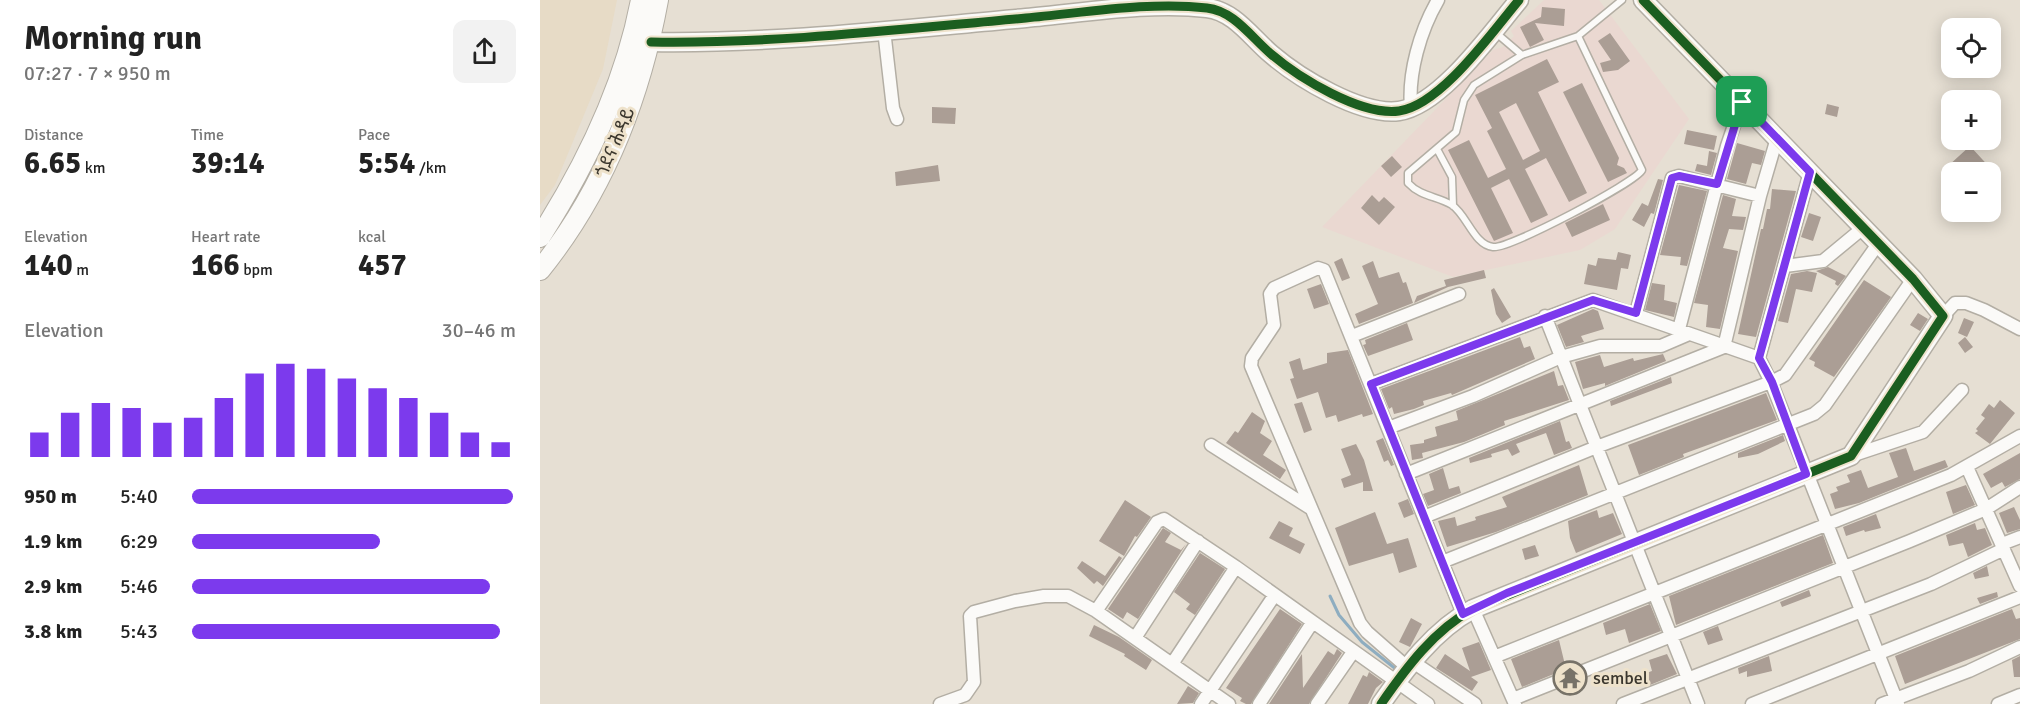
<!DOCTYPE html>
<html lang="en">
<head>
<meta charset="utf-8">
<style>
	:root { --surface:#fff; --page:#f2f2f2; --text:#222; --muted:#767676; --accent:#7c3aed }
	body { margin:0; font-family:Signika,"Noto Sans Ethiopic",sans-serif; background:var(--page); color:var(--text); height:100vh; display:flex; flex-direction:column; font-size:22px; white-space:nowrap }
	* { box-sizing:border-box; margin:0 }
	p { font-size:20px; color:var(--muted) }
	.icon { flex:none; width:33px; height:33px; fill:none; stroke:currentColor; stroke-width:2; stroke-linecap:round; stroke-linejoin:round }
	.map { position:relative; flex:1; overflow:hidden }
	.sheet { display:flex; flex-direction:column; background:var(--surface); width:540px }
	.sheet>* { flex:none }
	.tools { position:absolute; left:1401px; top:18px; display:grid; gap:12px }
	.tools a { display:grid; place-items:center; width:60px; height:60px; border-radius:12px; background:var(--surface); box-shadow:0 3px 15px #0003; font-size:30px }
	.pin { position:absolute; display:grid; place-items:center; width:51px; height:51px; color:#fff; margin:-26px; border-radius:12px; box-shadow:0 3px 9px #0006 }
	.round { display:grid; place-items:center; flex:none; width:63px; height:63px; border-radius:12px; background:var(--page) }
	.head { display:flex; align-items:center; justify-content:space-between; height:102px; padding:0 24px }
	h1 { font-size:33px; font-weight:700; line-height:45px }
	.figures { display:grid; grid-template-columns:repeat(3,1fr); gap:9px; height:102px; padding:6px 24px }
	.figures div { display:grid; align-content:center }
	.figures b { font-size:30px; font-weight:700 }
	.figures small { font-size:16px; font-weight:400 }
	.figures p { font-size:16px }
	.chart { height:168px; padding:12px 24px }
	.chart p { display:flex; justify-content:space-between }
	.chart svg { width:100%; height:108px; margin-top:6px; stroke:var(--accent); stroke-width:6 }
	ul { padding:0 24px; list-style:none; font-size:20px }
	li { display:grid; grid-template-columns:96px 72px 1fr; align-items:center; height:45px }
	li i { height:15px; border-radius:8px; background:var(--accent) }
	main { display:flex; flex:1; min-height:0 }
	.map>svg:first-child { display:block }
</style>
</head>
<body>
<main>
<section class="sheet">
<div class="head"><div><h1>Morning run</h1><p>07:27 · 7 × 950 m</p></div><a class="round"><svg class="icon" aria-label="share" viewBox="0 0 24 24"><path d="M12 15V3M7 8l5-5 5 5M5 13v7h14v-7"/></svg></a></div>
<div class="figures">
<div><p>Distance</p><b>6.65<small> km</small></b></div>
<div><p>Time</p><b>39:14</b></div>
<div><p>Pace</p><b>5:54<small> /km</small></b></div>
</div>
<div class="figures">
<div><p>Elevation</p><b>140<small> m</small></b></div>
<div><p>Heart rate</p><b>166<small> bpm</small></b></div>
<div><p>kcal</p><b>457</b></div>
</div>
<div class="chart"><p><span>Elevation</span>30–46 m</p>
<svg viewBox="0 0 160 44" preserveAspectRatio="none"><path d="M5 44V34M15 44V26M25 44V22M35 44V24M45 44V30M55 44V28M65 44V20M75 44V10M85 44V6M95 44V8M105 44V12M115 44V16M125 44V20M135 44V26M145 44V34M155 44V38"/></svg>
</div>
<ul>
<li><b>950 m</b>5:40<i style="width:99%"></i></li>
<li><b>1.9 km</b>6:29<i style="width:58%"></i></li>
<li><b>2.9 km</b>5:46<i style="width:92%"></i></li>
<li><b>3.8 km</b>5:43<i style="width:95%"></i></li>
</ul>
</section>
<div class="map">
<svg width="1480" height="704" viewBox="0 0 1480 704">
	<rect width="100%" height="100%" fill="#e6dfd3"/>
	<path fill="#e7dbc6" d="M0 0H77L63 69 15 185 0 205Z"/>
	<path fill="#ead8d1" d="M1004 0H1059L1149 119 1075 229 1040 250 913 277 782 227 953 50 963 47 974 36 971 31Z"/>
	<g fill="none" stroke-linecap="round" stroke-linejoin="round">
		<path stroke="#8eadc0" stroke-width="3" d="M790 596 799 615 822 642 857 670"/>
	</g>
	<path fill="#ab9e95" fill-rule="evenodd" d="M1002 7 1025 9 1024 26 995 23 1004 40 990 47 980 27 1001 17Z
		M1070 33 1090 61 1078 70 1063 72 1060 63 1071 60 1058 41Z
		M1007 59 1019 82 998 92 1047 193 1029 202 1006 158 985 169 1008 215 991 223 969 179 951 188 973 233 954 241 908 150 929 140 948 178 966 169 947 131 952 128 935 95ZM976 103 1000 151 983 160 959 112Z
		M1042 83 1079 158 1077 165 1084 168 1087 173 1068 182 1023 92Z
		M1287 104 1299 107 1297 117 1285 114Z
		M392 107 416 108 415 124 392 123Z
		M1147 130 1177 136 1174 150 1144 144Z
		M1197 143 1225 151 1221 165 1212 163 1206 184 1187 179Z
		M1430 146 1454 172H1414L1408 166Z
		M1169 151 1177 153 1171 175 1155 171 1157 164 1167 166Z
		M852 156 862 167 851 177 841 166Z
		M398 165 400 181 356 186 355 172Z
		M1118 179 1123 180 1114 214 1111 213 1104 227 1092 220 1102 203 1108 206Z
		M1139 185 1167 191 1147 266 1140 265 1141 257 1120 255Z
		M1232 189 1256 191 1216 337 1198 334 1221 229H1223L1227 209H1230Z
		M832 195 839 202 844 197 855 207 839 225 821 208Z
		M1183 195 1196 199 1192 216 1206 217 1203 230 1189 229 1183 248 1198 251 1180 329 1166 327 1168 305 1154 303Z
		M1063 204 1070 220 1032 237 1025 223Z
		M1269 213 1281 217 1273 241 1261 237Z
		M1078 252 1091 255 1088 269 1081 268 1077 290 1044 284 1048 264 1056 266 1058 258 1076 260Z
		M802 258 810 278 802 281 794 262Z
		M833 261 839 278 859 272 863 283 866 282 873 303 819 324 815 314 838 304 822 266Z
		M1288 267 1306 276 1298 286 1295 284 1296 281 1276 271Z
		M944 270 946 278 908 287 874 303 877 296 906 286 904 280Z
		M1267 271 1277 273 1272 292 1256 289 1248 323 1238 321 1251 274Z
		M1324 280 1351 297 1294 377 1274 366 1275 362 1269 359Z
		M1112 283 1125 285 1124 300 1137 303 1134 317 1105 310Z
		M781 284 789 304 774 309 767 289Z
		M954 288 971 317 962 323 956 314 951 290Z
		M1053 309 1058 311 1064 329 1041 336 1044 342 1026 347 1017 325Z
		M1378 313 1388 319 1380 331 1370 325Z
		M1424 318 1434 322 1427 337 1418 333Z
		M867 323 873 340 828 356 823 345 826 344 825 340Z
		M980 337 984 348 990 346 995 359 912 395 911 393 883 401 884 405 874 409 854 414 852 407 849 409 841 389Z
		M1425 337 1433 347 1425 353 1418 343Z
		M808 350 833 414 823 417 822 414 798 422 796 415 786 418 778 392 757 399 750 379 754 378 749 362 760 358 763 370 787 363V353Z
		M1123 354 1126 361 1065 386V383L1043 389 1035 362 1060 355 1064 367 1093 358 1094 361Z
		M1014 371 1018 386 1023 385 1029 400 964 421 965 425 924 442 882 453 883 458 872 460 870 445 884 443V440L897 436 895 427 918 420 916 411Z
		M1131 377 1132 383 1071 406 1070 401Z
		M1226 393 1237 420 1143 454 1144 457 1099 475 1088 445Z
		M1460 400 1475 413 1450 444 1435 433 1438 431 1436 429 1445 418 1441 415 1449 404 1454 408Z
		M762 402 772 430 764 433 754 404Z
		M712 412 725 421 720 433 732 441 723 455 746 470 740 479 686 443 695 431 698 433Z
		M1020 421 1026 442 1029 441 1032 448 1014 455 1006 433 976 444 980 452 972 456 968 449 951 454 952 457 930 463 929 458Z
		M1243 435 1245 441 1218 454 1198 458V453Z
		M843 438 854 465 851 466 848 460 844 462 836 441Z
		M816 444 824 460 833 491H823V482L804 488 801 479 811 475 801 449Z
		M1366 448 1374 471 1405 460 1408 467 1319 503 1295 509 1290 494 1298 491 1296 487 1310 482 1307 475 1321 470 1328 488 1358 477 1349 453Z
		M1480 453V479L1465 487 1462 482 1451 488 1443 474Z
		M1039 465 1048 495 956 532 907 547 898 521 915 517 917 526 936 520 935 517 967 507 962 497Z
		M903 468 909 489 919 486 921 493 888 506 883 494 894 490 889 474Z
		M1426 485 1435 505 1413 514 1406 492Z
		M868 499 874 514 864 518 858 503Z
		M585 500 611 517 597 537 595 536 584 556 559 541Z
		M1474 507 1480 520V529L1467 533 1459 513Z
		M1057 510 1059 518 1073 513 1082 534 1036 553 1030 538 1028 521Z
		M835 512 847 544 868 538 877 567 859 573 853 553 809 566 795 528Z
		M1336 514 1341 528 1325 532 1324 530 1306 536 1303 527Z
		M739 521 753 528 749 536 765 544 760 554 729 538Z
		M1435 523 1437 530 1445 528 1452 545 1428 557 1423 543 1409 546 1406 535Z
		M623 528 631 533 625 542 641 550 646 544 598 619 587 612 583 619 568 609Z
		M1283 535 1293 563 1136 625 1129 596Z
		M995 545 999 556 985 560 982 549Z
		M660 553 685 569 655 615 646 609 650 604 634 592Z
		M579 556 582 558 563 586 557 581 554 584 537 568 542 561 565 576Z
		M1447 566 1449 576 1435 579 1433 573Z
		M1269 590 1271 596 1242 607 1240 602Z
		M1457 592 1458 597 1440 604 1437 598Z
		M1110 604 1121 631 1089 643 1085 629 1066 635 1063 623Z
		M740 609 762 624 711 704H706L700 701 702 698 686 688Z
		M1472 609 1476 619 1480 618V639L1365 684 1355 656Z
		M871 618 882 624 870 647 859 642Z
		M554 625 579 637 612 660 606 670 584 656 585 654 549 636Z
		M1178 626 1183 640 1168 645 1163 632Z
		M1019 640 1026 669 982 687 971 659Z
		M939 642 951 670 931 677 938 682 932 691 896 668 905 654 930 671 922 648Z
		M797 649 802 653 769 704H729L762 654 763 688 788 651 794 655Z
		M1127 654 1137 674 1110 685 1106 673 1112 671 1109 660Z
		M1229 656 1232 671 1207 677V671L1199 674 1198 668Z
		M1480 656V677H1474L1472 660Z
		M829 672 843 682 836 688 828 704H808L823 675 827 677Z
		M648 686 659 693 653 703 637 704Z"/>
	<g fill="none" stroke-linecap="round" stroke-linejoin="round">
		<g stroke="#b3aea4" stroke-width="9">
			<path id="lane" d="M955 32 982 55
				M1038 36 1102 170C1095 183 969 249 953 247 934 245 927 215 912 205 897 196 881 197 868 183V173L916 132 924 100 934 85 982 55 1038 36 1082 0
				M897 149 912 177 913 206"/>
		</g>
		<g stroke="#b3aea4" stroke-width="15">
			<path id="street" d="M344 30 353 108 357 119
				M871 108C868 73 880 31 898 0
				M1245 266 1283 261 1323 228
				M1096 313 1132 178 1139 176 1220 196
				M1005 316 1158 704
				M1403 316 1415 303H1426L1444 310 1480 329
				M1139 329 1187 146 1202 102
				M812 336 919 294
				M1219 358 1270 172
				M831 384 1053 300 1219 358 1231 382 1358 704
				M848 428 933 396 1021 357 1060 346H1121L1149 334
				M671 445 770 508
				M1311 456 1383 432 1422 390
				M1427 467 1480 586
				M866 474 1184 347 1220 196 1237 138
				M884 517 1059 446 1231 382 1245 375 1338 244
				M1462 544 1480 537
				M902 562 1274 414 1285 405 1373 279
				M933 609 975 704
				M556 611 617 522 624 519 696 567 888 704
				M595 638 658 541
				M954 657 1411 475 1480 436
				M873 662 935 704
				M632 664 696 567
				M868 668 827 632 820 623 711 366 712 358 734 325 730 294 734 288 778 268 784 270 923 614
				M973 699 1370 541 1446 509 1480 487
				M400 704 425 695 434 682 430 616 434 612 475 601 504 596H528L556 611 689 704
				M661 704 734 596
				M719 704 772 623
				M777 704 813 652
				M1083 704 1391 584 1464 549
				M1212 704 1480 597
				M1342 704 1429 671 1480 647
				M1458 704 1480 695"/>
		</g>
		<g stroke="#b3aea4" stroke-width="21">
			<path id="secondary" d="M111 42C236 44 362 29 486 18 543 13 610 1 667 8 694 11 711 37 731 54 759 78 821 116 859 111 901 105 952 32 979 0
				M841 704C866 668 894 630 933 609L1311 456 1403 316 1373 279 1103 0"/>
		</g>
		<g stroke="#b3aea4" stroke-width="22">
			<path id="primary" d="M0 237C46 165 85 85 101 0
				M0 270C63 192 100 98 118 0"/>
		</g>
		<use href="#lane" stroke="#fbfaf8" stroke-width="6"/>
		<use href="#street" stroke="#fbfaf8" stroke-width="12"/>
		<use href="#secondary" stroke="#fbfaf8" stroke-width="18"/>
		<use href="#primary" stroke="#fbfaf8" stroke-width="20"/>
		<g stroke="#eee2cb" stroke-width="13">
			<path id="cycleway" d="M111 42C236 44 362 29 486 18 543 13 610 1 667 8 694 11 711 37 731 54 759 78 821 116 859 111 901 105 952 32 979 0
				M841 704C866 668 894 630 933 609L1311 456 1403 316 1373 279 1103 0"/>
		</g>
		<use href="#cycleway" stroke="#1b5e20" stroke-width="9"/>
	</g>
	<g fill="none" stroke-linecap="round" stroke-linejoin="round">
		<g stroke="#fff" stroke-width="12">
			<path id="route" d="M1202 102 1270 172 1219 358 1232 382 1266 474 967 593 923 614 831 384 1053 300 1096 313 1132 178 1139 176 1177 184Z"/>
		</g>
		<use href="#route" stroke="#7c3aed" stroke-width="8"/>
	</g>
	<defs>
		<g id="temple-ring" transform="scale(1.725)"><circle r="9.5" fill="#eee2cb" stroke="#777268" stroke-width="1.5"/><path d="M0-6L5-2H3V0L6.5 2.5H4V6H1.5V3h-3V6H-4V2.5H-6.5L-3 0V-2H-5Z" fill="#777268"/></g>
	</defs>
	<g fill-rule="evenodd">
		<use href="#temple-ring" x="1030" y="678"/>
	</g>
	<g text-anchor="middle" stroke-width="6" stroke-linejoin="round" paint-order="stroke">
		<g font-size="18" fill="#3b372e" stroke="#eee2cb">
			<text transform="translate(75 142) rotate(-67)" y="6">ጎደና ሕዳይ</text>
		</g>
		<g font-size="18" fill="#3b372e" stroke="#eee2cb" text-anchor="start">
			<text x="1053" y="684">sembel</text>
		</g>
	</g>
</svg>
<div class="tools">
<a><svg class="icon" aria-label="locate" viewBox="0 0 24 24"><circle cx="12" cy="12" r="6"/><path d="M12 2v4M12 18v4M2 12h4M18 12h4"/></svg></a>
<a>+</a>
<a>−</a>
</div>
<div class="pin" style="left:1202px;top:102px;background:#1e9e55"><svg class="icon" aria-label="arrive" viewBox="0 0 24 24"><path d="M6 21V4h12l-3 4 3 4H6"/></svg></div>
</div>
</main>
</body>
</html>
